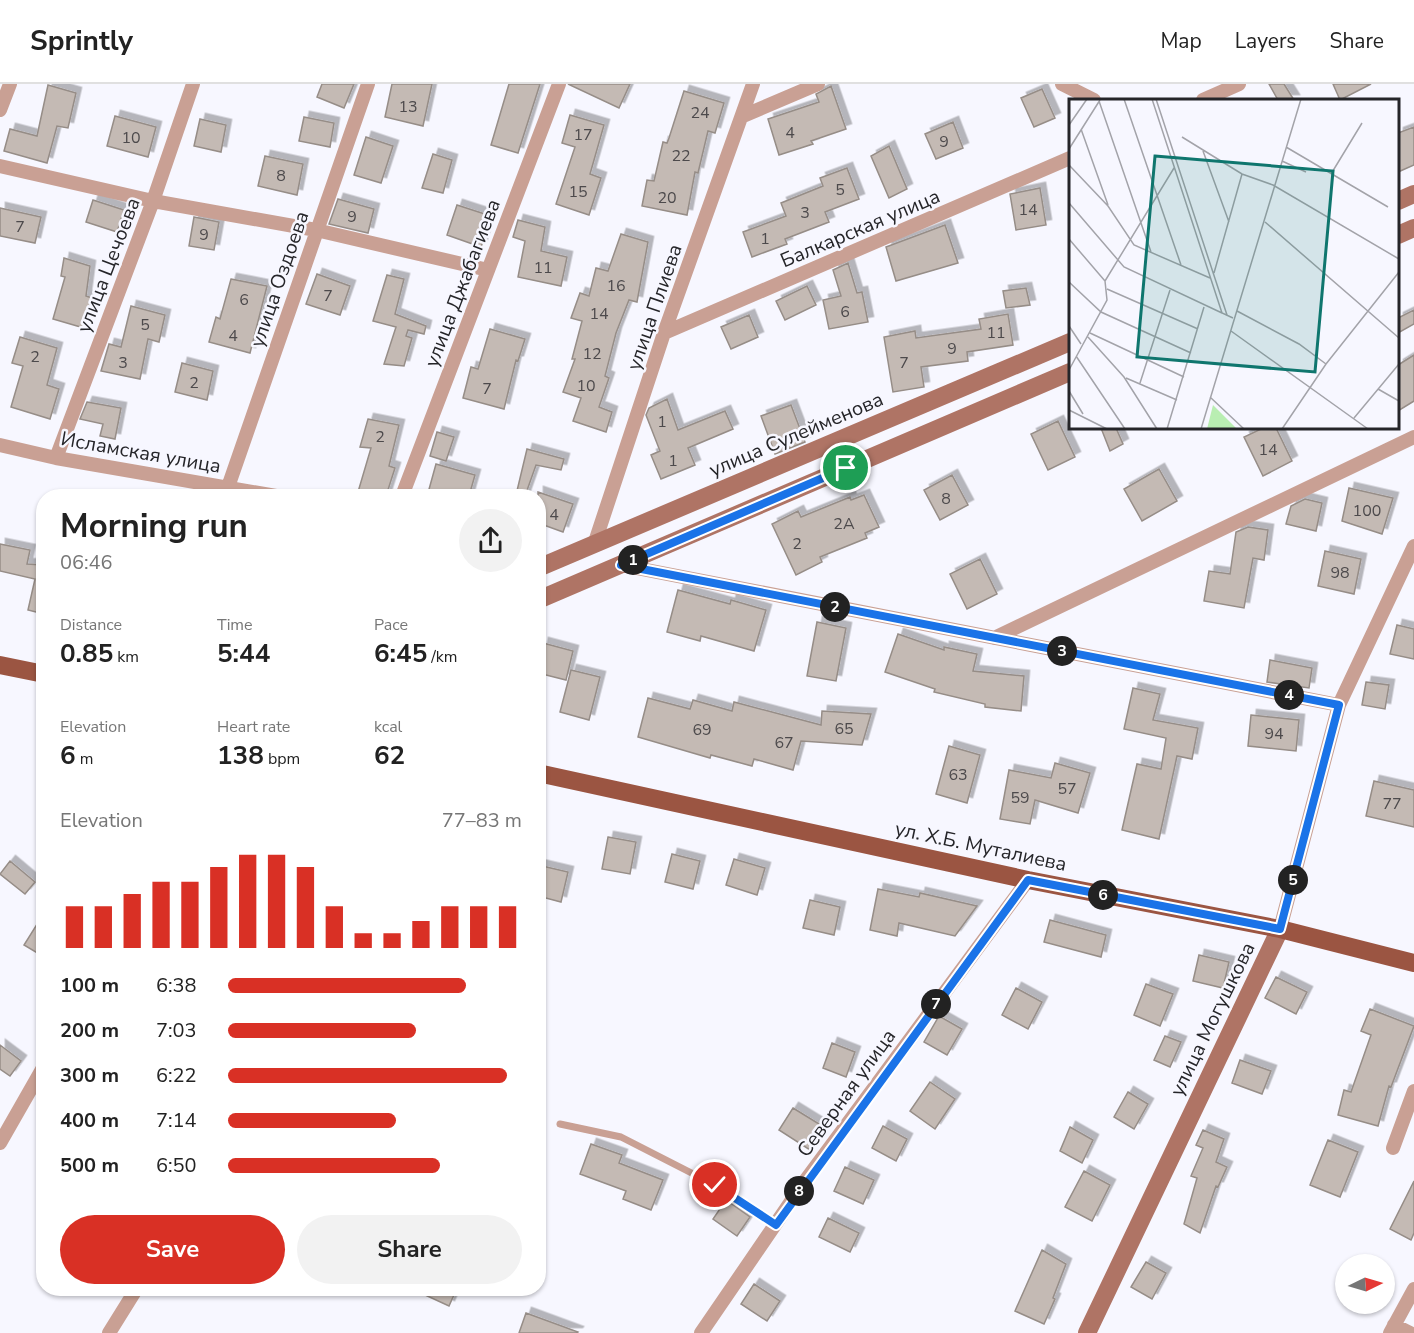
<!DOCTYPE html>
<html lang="en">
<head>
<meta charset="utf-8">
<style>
	:root { --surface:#fff; --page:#f2f2f2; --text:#222; --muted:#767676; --line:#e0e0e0; --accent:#d93025 }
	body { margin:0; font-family:"Nunito Sans",sans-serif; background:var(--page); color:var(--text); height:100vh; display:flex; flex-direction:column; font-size:22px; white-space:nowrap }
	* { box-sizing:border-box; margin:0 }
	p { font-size:20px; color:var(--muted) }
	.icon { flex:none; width:33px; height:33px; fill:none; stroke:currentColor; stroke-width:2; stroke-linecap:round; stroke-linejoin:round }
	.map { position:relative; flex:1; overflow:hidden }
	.panel { position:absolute; left:36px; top:405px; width:510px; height:807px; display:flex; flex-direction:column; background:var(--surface); border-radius:24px; box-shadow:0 2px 4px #0004 }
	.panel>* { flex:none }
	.needle { width:39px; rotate:85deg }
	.buttons { position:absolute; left:1335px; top:1170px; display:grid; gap:12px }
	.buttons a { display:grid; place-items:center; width:60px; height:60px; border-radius:50%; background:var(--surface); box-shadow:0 2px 4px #0004; font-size:30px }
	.pin { position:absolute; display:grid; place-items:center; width:51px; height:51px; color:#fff; margin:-26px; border:3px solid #fff; border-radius:50%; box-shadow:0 2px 6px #0007 }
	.km { position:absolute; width:30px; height:30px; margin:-15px; border-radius:50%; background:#222; color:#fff; font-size:16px; line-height:30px; text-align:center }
	.round { display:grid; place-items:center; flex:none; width:63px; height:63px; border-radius:32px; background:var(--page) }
	.head { display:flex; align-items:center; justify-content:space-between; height:102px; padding:0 24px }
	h1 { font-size:33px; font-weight:700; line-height:45px }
	.figures { display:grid; grid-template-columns:repeat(3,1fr); gap:9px; height:102px; padding:6px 24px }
	.figures div { display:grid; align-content:center }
	.figures b { font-size:26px; font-weight:700 }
	.figures small { font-size:16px; font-weight:400 }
	.figures p { font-size:16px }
	.chart { height:168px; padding:12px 24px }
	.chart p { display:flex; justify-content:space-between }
	.chart svg { width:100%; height:108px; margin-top:6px; stroke:var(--accent); stroke-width:6 }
	.button { display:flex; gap:12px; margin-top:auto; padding:12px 24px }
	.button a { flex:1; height:69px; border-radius:36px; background:var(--accent); color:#fff; font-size:24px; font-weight:700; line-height:69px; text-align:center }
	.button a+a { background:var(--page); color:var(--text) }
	ul { padding:0 24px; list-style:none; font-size:20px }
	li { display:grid; grid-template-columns:96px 72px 1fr; align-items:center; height:45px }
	li i { height:15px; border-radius:8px; background:var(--accent) }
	header { display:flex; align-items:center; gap:36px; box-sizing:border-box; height:84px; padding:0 30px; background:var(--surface); border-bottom:2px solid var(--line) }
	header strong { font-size:28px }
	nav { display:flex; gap:33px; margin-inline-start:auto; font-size:21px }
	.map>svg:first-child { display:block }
</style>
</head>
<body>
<header>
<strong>Sprintly</strong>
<nav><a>Map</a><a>Layers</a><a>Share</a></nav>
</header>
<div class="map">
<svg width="1414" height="1249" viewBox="0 0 1414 1249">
	<defs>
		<filter id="shadow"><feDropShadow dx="5.5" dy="-5.5" stdDeviation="0" flood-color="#0004"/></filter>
	</defs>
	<rect width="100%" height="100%" fill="#f7f7ff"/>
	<path fill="#c4bab4" stroke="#968d87" stroke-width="1.5" filter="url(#shadow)" d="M322 0H354L344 24 317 13Z
		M392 0H432L423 42 385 33Z
		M509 0H540L518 69 491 61Z
		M568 0H630L619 24Z
		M1269 0H1284L1294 16H1278Z
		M1333 0H1371L1340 16Z
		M48 1 76 9 68 44 57 42 47 79 4 67 10 45 37 52Z
		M831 2 846 45 811 57 813 60 779 71 768 35 819 18 816 10Z
		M1042 5 1055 34 1034 43 1021 14Z
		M684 7 724 19 715 49 708 47 698 89 695 88 687 131 642 122 647 96 654 97 663 58 667 59 669 54Z
		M570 31 604 41 590 90 601 94 589 131 556 120 575 63 562 59Z
		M115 32 156 43 148 73 107 62Z
		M304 33 334 39 330 63 299 57Z
		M200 35 226 41 221 68 194 62Z
		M953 38 963 64 936 75 925 50Z
		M1414 43V81L1398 88V49Z
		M366 53 393 62 381 99 354 91Z
		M889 62 907 105 889 114 871 72Z
		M433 70 452 76 443 109 422 104Z
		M265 72 303 80 297 111 258 102Z
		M847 84 859 115 825 128 829 138 785 155 787 160 752 173 743 148 786 132 781 119 823 102 820 94Z
		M1040 104 1046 141 1016 146 1010 110Z
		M338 115 374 125 368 149 329 140Z
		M93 116 124 126 117 148 86 138Z
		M457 121 491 132 481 163 447 151Z
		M0 124 41 133 35 159 0 152Z
		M194 133 219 138 214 166 189 162Z
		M518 136 545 143 541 167 567 173 561 202 518 193 525 157 513 153Z
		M945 141 958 179 896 197 886 163Z
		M621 150 648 158 637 218 629 216 616 249 605 292 609 294 599 323 612 328 606 348 573 337 581 314 563 308 575 275H572L582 237 571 234 580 209 589 212 596 184 608 187Z
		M64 174 90 182 86 212 92 214 84 244 53 235 65 193 61 192Z
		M848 179 857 209 862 208 868 238 829 245 823 216 841 212 833 186Z
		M317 190 350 202 340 231 306 220Z
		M387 191 404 195 395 230 426 242 424 250 408 246 406 252 412 254 404 282 384 280 396 243 373 237Z
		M231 195 267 202 250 269 209 258 216 233 220 235Z
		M807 202 816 221 785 236 776 217Z
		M1026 204 1030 221 1006 224 1003 207Z
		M131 222 165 231 159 258 148 255 140 295 101 287 109 260 121 263Z
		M1414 226V240L1398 249V234Z
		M1008 230 1013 261 967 268 968 277 921 283 924 303 893 308 884 253 915 247 916 254 981 245 979 235Z
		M749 231 758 253 731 265 721 243Z
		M490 245 525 255 518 277 516 276 504 325 463 314 471 283 478 285Z
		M20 253 57 264 47 301 59 305 50 335 11 323 23 282 12 279Z
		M1414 271V317L1398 327V281Z
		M182 279 213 287 207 316 175 308Z
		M667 315 678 346 725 327 733 345 688 364 695 381 661 395 651 371 660 367 646 331 649 324Z
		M87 318 121 324 115 355 100 352 103 340 80 335Z
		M791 321 805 358 775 370 761 332Z
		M368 335 399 341 389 382 395 384 386 412H373L358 408 371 364 360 363Z
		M1058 337 1075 373 1048 386 1031 350Z
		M1101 344H1116L1123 360 1110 367Z
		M1263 344H1276L1292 377 1263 392 1244 353Z
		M437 348 454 353 446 377 430 372Z
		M527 365 564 375 561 386 536 381 525 412H521L516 411Z
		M436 380 475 391 469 412H441L428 409Z
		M1159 385 1177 417 1142 437 1124 405Z
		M952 391 968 421 940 436 924 406Z
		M1349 404 1393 414 1382 450 1342 437Z
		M538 408 573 420 563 448 538 439Z
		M864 411 879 443 865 449 867 454 820 473 822 478 796 491 772 440 798 427 801 433 850 413 851 416Z
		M1305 415 1322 419 1316 447 1286 440 1291 422Z
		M1248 443 1268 446 1264 476 1253 474 1244 524 1204 517 1209 487 1230 490 1236 448Z
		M0 460 30 466 27 480 44 481V530L28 526 35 495 0 487Z
		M1325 467 1361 475 1354 510 1318 502Z
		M980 475 997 510 967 525 950 490Z
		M678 506 730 520 731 516 766 526 754 567 701 552 700 557 667 548Z
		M817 538 846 544 836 597 807 592Z
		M1397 541 1414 545V575L1390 570Z
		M898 550 944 566V563L977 570 973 587 1024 592 1021 627 985 623V620L934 608 935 605 885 588Z
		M543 559 573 567 566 596 538 589Z
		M1270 576 1312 584 1309 604 1267 598Z
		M571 586 600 593 589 636 560 628Z
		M1366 598 1389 601 1385 625 1362 621Z
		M1133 604 1160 610 1153 636 1198 644 1192 675 1177 672 1159 755 1122 746 1137 680 1161 685 1166 654 1124 645Z
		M648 614 690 625 693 616 732 627 734 618 821 641 822 627 871 630 862 661 801 657 793 686 754 675 752 682 711 671 710 674 638 653Z
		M1251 631 1299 636 1296 667 1248 662Z
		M949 662 980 671 967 719 936 710Z
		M1055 679 1090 689 1078 729 1035 716 1030 740 1000 735 1009 686 1051 694Z
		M1374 697 1414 706V743L1366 732Z
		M608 753 636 758 630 790 602 785Z
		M672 770 700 777 693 805 665 798Z
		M734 775 765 784 757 811 726 801Z
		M10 777 35 798 25 810 0 790Z
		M538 781 568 788 561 818 538 812Z
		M878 805 919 813 920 809 977 822 955 852 899 839 897 852 870 846Z
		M810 816 840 823 834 851 803 844Z
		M44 829V873L24 861Z
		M1050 836 1106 851 1101 873 1044 858Z
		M1199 871 1229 878 1223 904 1193 897Z
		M1276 893 1307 908 1296 930 1265 914Z
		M1146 900 1173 910 1160 942 1134 931Z
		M1016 904 1042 918 1028 945 1002 931Z
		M1370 925 1414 942 1391 1003 1389 1002 1378 1042 1338 1031 1344 1006 1351 1008 1371 951 1361 947Z
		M939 932 962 945 947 971 924 958Z
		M1165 952 1181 958 1170 983 1154 976Z
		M832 959 855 968 846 993 823 984Z
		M0 961 21 977 10 992 0 985Z
		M1240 976 1271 987 1262 1010 1232 999Z
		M930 998 955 1015 935 1045 910 1027Z
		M1128 1008 1148 1020 1134 1045 1114 1033Z
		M793 1024 824 1043 810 1066 779 1046Z
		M883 1042 907 1055 896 1077 872 1064Z
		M1070 1043 1093 1056 1082 1079 1060 1067Z
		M1203 1046 1224 1055 1216 1078 1227 1083 1218 1103 1216 1102 1200 1149 1184 1140 1197 1094 1191 1092 1203 1064 1196 1061Z
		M1328 1056 1358 1068 1340 1113 1310 1101Z
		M591 1060 622 1071 619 1079 663 1096 651 1126 623 1115 626 1107 580 1090Z
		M845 1083 874 1096 863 1120 834 1107Z
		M1084 1087 1110 1101 1092 1137 1065 1123Z
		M1414 1097V1149L1411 1156 1390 1145Z
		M726 1116 750 1133 737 1152 713 1135Z
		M828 1134 859 1149 850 1168 819 1153Z
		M1042 1166 1066 1180 1053 1214 1055 1215 1044 1240 1015 1227Z
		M1146 1178 1166 1189 1152 1215 1131 1203Z
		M754 1200 780 1217 767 1237 741 1220Z
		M410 1204H457L449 1222Z
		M526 1229 578 1248 577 1249H519Z"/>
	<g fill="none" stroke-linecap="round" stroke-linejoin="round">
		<path stroke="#c9a094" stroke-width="7" d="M560 1040 621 1053 715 1101 775 1141"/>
		<path stroke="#c9a094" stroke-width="14" d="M1062 0 1094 16
			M1203 16 1239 0
			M0 26 10 0
			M743 32 818 0
			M0 82 153 117 316 146 488 186
			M664 249 1070 74
			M0 361 56 374 276 412
			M56 374 153 117 193 0
			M228 403 368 0
			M402 412 559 0
			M594 461 664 249 753 0
			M621 481 1339 621
			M994 554 1414 353
			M1280 845 1339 621 1414 462
			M0 1059 44 982
			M1393 1064 1414 1007
			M1394 1241 1410 1249
			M109 1249 137 1204
			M701 1249 805 1097 1028 796
			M1390 1249 1414 1205"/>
		<path stroke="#af7465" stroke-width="18" d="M1398 117 1414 110
			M1398 151 1414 144
			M538 484 1070 258
			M538 516 1070 288
			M1087 1249 1280 845"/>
		<path stroke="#9b5542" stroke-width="18" d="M0 581 44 590
			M538 689 1028 796 1280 845 1414 879"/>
	</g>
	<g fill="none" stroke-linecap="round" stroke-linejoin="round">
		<g stroke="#fff" stroke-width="12">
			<path id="route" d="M715 1101 776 1141 1028 796 1280 845 1339 621 621 481 846 384"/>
		</g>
		<use href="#route" stroke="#1a73e8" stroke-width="8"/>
	</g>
	<g text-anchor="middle" stroke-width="5" stroke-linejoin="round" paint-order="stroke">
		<g font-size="16" fill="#4d4a4c">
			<text x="408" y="28">13</text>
			<text x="700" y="34">24</text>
			<text x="790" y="54">4</text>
			<text x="583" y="56">17</text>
			<text x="131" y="59">10</text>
			<text x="944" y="63">9</text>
			<text x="681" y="77">22</text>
			<text x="281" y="97">8</text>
			<text x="840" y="111">5</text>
			<text x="578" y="113">15</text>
			<text x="667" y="119">20</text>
			<text x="1028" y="131">14</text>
			<text x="805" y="134">3</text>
			<text x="352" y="138">9</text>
			<text x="20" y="148">7</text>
			<text x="204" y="156">9</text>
			<text x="765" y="160">1</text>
			<text x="543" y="189">11</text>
			<text x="616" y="207">16</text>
			<text x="328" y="217">7</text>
			<text x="244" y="221">6</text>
			<text x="845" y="233">6</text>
			<text x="599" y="235">14</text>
			<text x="145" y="246">5</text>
			<text x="996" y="254">11</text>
			<text x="233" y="257">4</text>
			<text x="952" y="270">9</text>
			<text x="592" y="275">12</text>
			<text x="35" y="278">2</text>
			<text x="123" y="284">3</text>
			<text x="904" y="284">7</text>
			<text x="194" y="304">2</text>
			<text x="586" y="307">10</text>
			<text x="487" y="310">7</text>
			<text x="662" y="343">1</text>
			<text x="380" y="358">2</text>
			<text x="1268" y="371">14</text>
			<text x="673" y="382">1</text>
			<text x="946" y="420">8</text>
			<text x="1367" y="432">100</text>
			<text x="554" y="436">4</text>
			<text x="844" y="445">2А</text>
			<text x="797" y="465">2</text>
			<text x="1340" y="494">98</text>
			<text x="844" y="650">65</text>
			<text x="702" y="651">69</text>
			<text x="1274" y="655">94</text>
			<text x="784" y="664">67</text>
			<text x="958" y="696">63</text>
			<text x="1067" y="710">57</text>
			<text x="1020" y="719">59</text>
			<text x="1392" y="725">77</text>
		</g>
		<g font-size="20" fill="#252529" stroke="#f7f7ff">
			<text transform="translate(860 144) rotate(-23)" y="7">Балкарская улица</text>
			<text transform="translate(108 181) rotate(-69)" y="7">улица Цечоева</text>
			<text transform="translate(279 195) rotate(-71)" y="7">улица Оздоева</text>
			<text transform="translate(462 199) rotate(-69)" y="7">улица Джабагиева</text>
			<text transform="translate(654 223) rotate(-71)" y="7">улица Плиева</text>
			<text transform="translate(796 350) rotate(-23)" y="7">улица Сулейменова</text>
			<text transform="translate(141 368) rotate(10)" y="7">Исламская улица</text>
			<text transform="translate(981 762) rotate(12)" y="7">ул. Х.Б. Муталиева</text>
			<text transform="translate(1212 935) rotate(-64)" y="7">улица Могушкова</text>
			<text transform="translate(846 1009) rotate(-54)" y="7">Северная улица</text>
		</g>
	</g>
	<g transform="translate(1069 15)">
		<rect width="330" height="330" fill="#f7f7ff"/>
		<path d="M144 306 168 330H138Z" fill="#b9eeb2"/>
		<path fill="none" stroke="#a3a3a9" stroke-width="1.5" d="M55 0 112 166M83 0 153 214 164 219M87 0 158 216M30 2 82 153M0 26 18 0M12 30 39 106M113 38 173 75 204 86 330 160M217 48 319 108M0 50 31 1M134 52 160 123M213 62 237 73M0 66 39 107 65 146 141 179M262 75 293 24M0 104 55 168 153 214M196 123 330 239M0 140 36 182M145 174 173 75M0 183 32 213 122 254M38 190 129 230M168 212 230 245 257 265M0 227 12 245M162 232 299 330M21 234 115 278M19 238 55 278 88 330M7 257 56 330M0 271 38 201 36 182 105 69M57 279 108 301M71 284 101 191M309 290 330 302M0 292 14 315M141 298 175 330M0 311 38 330M285 319 330 265M98 330 135 208M132 330 232 0M213 330 257 265 330 173"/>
		<path fill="#0f766e" fill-opacity="0.15" stroke="#0f766e" stroke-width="3" d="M86 57 264 72 246 273 68 258Z"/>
		<rect width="330" height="330" fill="none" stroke="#252529" stroke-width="3"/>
	</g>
</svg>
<div class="buttons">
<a><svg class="needle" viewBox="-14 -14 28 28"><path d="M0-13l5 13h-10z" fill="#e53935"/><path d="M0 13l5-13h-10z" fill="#767676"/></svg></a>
</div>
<div class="pin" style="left:846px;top:384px;background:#1e9e55"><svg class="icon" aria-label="arrive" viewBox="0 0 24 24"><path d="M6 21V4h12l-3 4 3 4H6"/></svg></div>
<div class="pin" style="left:715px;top:1101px;background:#d93025"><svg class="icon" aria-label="check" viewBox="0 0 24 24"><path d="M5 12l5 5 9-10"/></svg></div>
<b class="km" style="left:633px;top:476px">1</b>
<b class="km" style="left:835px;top:523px">2</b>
<b class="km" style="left:1062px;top:567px">3</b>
<b class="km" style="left:1289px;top:611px">4</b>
<b class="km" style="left:1293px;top:796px">5</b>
<b class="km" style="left:1103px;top:811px">6</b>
<b class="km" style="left:936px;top:920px">7</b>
<b class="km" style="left:799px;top:1107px">8</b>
<section class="panel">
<div class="head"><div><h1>Morning run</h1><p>06:46</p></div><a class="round"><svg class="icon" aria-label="share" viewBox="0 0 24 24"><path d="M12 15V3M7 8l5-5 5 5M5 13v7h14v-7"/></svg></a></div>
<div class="figures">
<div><p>Distance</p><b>0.85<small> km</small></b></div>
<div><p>Time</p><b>5:44</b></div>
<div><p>Pace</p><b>6:45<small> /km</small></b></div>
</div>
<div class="figures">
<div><p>Elevation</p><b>6<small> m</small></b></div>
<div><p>Heart rate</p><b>138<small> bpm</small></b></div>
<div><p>kcal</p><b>62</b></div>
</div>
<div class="chart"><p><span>Elevation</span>77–83 m</p>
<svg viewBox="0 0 160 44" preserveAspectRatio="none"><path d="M5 44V27M15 44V27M25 44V22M35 44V17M45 44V17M55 44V11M65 44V6M75 44V6M85 44V11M95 44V27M105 44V38M115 44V38M125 44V33M135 44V27M145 44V27M155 44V27"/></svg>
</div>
<ul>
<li><b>100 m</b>6:38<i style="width:81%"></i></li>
<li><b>200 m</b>7:03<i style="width:64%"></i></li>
<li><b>300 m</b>6:22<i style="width:95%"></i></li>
<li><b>400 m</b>7:14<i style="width:57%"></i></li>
<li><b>500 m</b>6:50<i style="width:72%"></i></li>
</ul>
<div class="button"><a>Save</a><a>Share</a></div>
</section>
</div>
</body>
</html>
